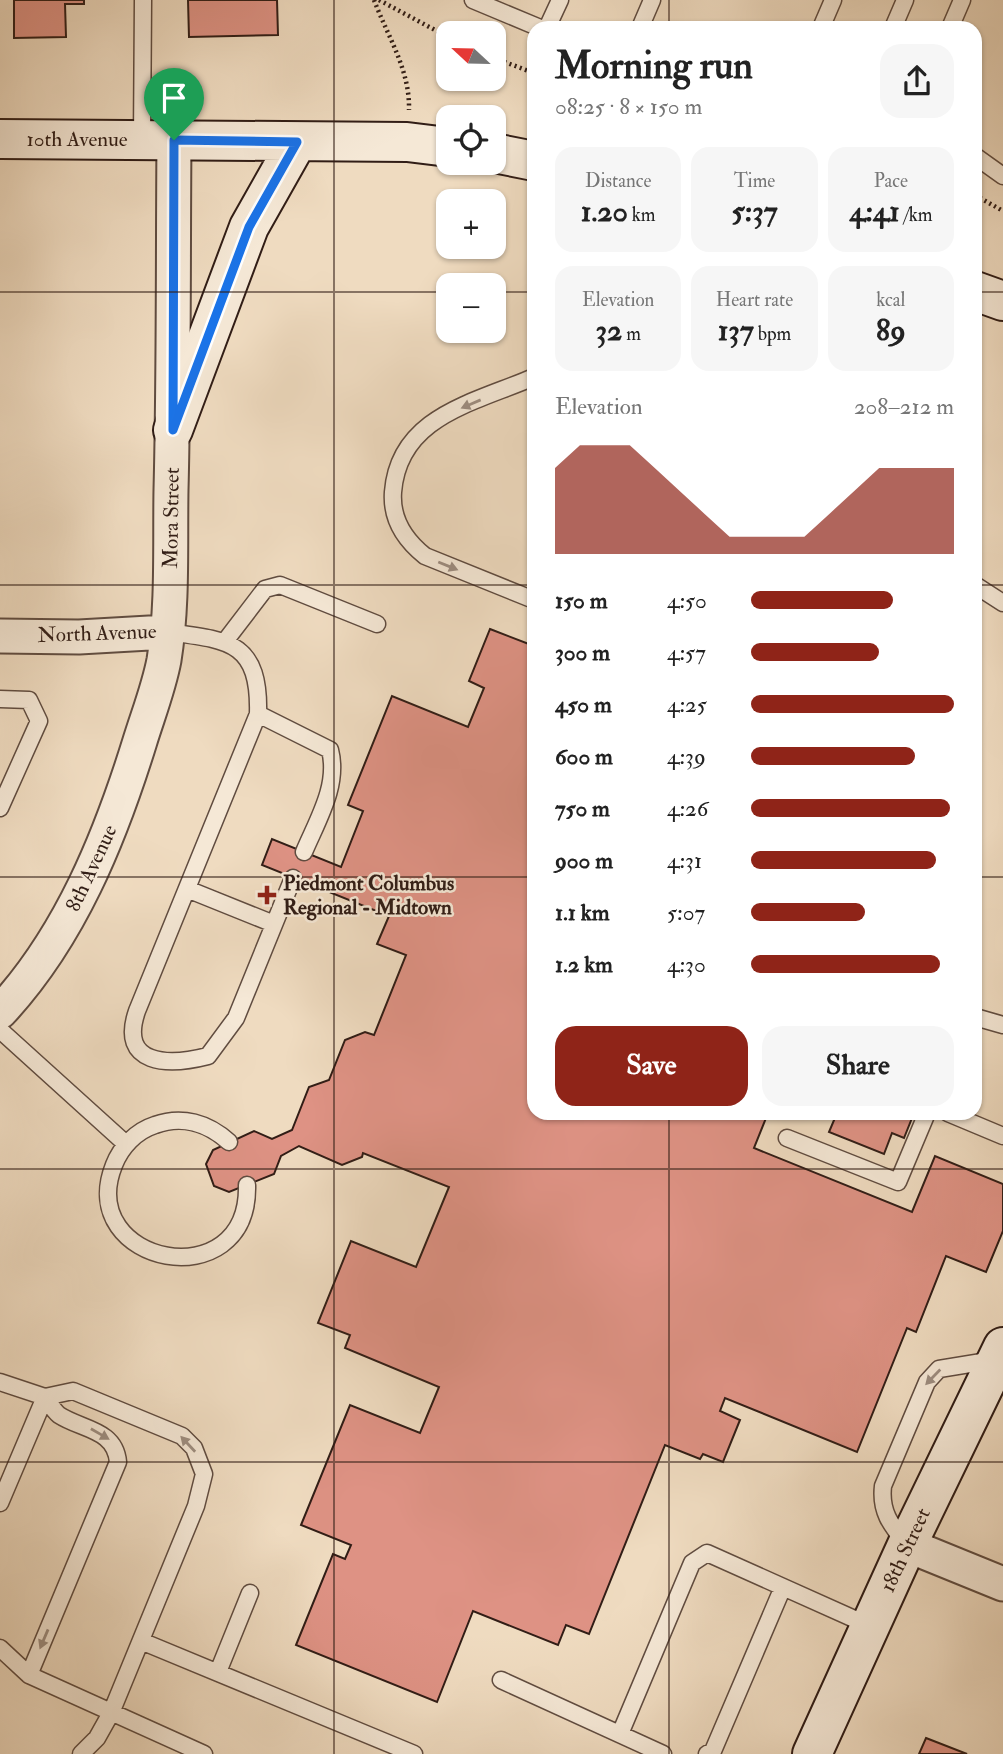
<!DOCTYPE html>
<html lang="en">
<head>
<meta charset="utf-8">
<style>
	:root { --surface:#fff; --page:#f6f6f6; --text:#222; --muted:#767676; --accent:#8f2418 }
	body { margin:0; font-family:"IM FELL Double Pica",serif; background:var(--page); color:var(--text); height:100vh; display:flex; flex-direction:column; font-size:26px; white-space:nowrap }
	* { box-sizing:border-box; margin:0 }
	p { font-size:23px; color:var(--muted) }
	.icon { flex:none; width:38px; height:38px; fill:none; stroke:currentColor; stroke-width:2; stroke-linecap:round; stroke-linejoin:round }
	.map { position:relative; flex:1; overflow:hidden }
	.details { position:absolute; left:527px; top:21px; width:455px; height:1099px; display:flex; flex-direction:column; background:var(--surface); border-radius:21px; box-shadow:0 2px 5px #0004 }
	.details>* { flex:none }
	.needle { width:46px; rotate:292deg }
	.tools { position:absolute; left:436px; top:21px; display:grid; gap:14px }
	.tools a { display:grid; place-items:center; width:70px; height:70px; border-radius:14px; background:var(--surface); box-shadow:0 2px 5px #0004; font-size:35px }
	.pin { position:absolute; display:grid; place-items:center; width:60px; height:60px; color:#fff; margin:-72px -30px; border-radius:50% 50% 50% 0; rotate:-45deg; box-shadow:0 0 7px #0007 }
	.pin .icon { rotate:45deg }
	.round { display:grid; place-items:center; flex:none; width:74px; height:74px; border-radius:21px; background:var(--page) }
	.summary { display:flex; align-items:center; justify-content:space-between; height:119px; padding:0 28px }
	h1 { font-size:38px; font-weight:700; line-height:52px }
	.figures { display:grid; grid-template-columns:repeat(3,1fr); gap:10px; height:119px; padding:7px 28px }
	.figures div { display:grid; align-content:center; border-radius:18px; background:var(--page); text-align:center }
	.figures b { font-size:30px; font-weight:700 }
	.figures small { font-size:19px; font-weight:400 }
	.figures p { font-size:19px }
	.chart { height:196px; padding:14px 28px }
	.chart p { display:flex; justify-content:space-between }
	.chart svg { width:100%; height:126px; margin-top:7px; fill:var(--accent); opacity:.7 }
	.cta { display:flex; gap:14px; margin-top:auto; padding:14px 28px }
	.cta a { flex:1; height:80px; border-radius:21px; background:var(--accent); color:#fff; font-size:28px; font-weight:700; line-height:80px; text-align:center }
	.cta a+a { background:var(--page); color:var(--text) }
	ul { padding:0 28px; list-style:none; font-size:23px }
	li { display:grid; grid-template-columns:112px 84px 1fr; align-items:center; height:52px }
	li i { height:18px; border-radius:9px; background:var(--accent) }
	.map>svg:first-child { display:block }
</style>
</head>
<body>
<div class="map">
<svg width="1003" height="1754" viewBox="0 0 1003 1754">
	<rect width="100%" height="100%" fill="#efdbc0"/>
	<filter id="stains"><feTurbulence type="fractalNoise" baseFrequency=".00286" numOctaves="4"/><feColorMatrix values="0 0 0 0 .2 0 0 0 0 .09 0 0 0 0 .02 0 0 0 .5 -.17"/></filter>
	<radialGradient id="worn" r=".72"><stop offset=".6" stop-color="#630" stop-opacity="0"/><stop offset="1" stop-color="#630" stop-opacity=".3"/></radialGradient>
	<path fill="#de9284" stroke="#311d16" stroke-width="2" d="M14 0H84V4H65L66 37 14 38Z
		M188 0H277L278 35 189 37Z
		M490 629 534 646V1113H768L754 1148 912 1212 935 1156 1003 1184V1231L986 1272 946 1256 916 1332 907 1328 857 1452 725 1398 720 1411 740 1420 723 1462 703 1454 700 1459 665 1445 589 1634 566 1625 558 1645 473 1611 437 1702 296 1645 333 1554 345 1559 351 1545 301 1525 350 1405 420 1433 439 1387 345 1348 350 1335 318 1323 351 1241 416 1267 449 1187 363 1153 362 1157 342 1165 299 1146 281 1156 274 1174 229 1192 214 1186 206 1164 213 1150 254 1131 272 1139 292 1130 309 1087 329 1080 345 1040 365 1032 374 1035 406 955 377 944 389 916 262 865 272 839 341 867 363 811 348 805 392 696 468 727 484 688 469 681Z
		M837 1113H914L904 1138 892 1133 884 1154 829 1132Z
		M926 1738 967 1754H919Z"/>
	<g fill="none" stroke-linecap="round" stroke-linejoin="round">
		<g stroke="#604c40" stroke-width="19">
			<path id="lane" d="M473 0 540 28
				M547 28 560 0
				M640 28 652 0
				M821 28 833 0
				M893 28 905 0
				M950 28 962 0
				M142 140 143 0
				M975 156 1003 176
				M534 377C474 403 399 416 393 492 391 519 405 540 425 556L534 600
				M975 585 1003 603
				M167 632C228 640 260 641 258 714L137 1011C118 1066 169 1066 208 1056L236 1018 293 878
				M226 640 265 589 280 585 377 624
				M0 699 29 700 39 721 0 808
				M258 714 330 750C339 785 318 819 304 852
				M187 889 274 924
				M975 1017 1003 1025
				M0 1030 126 1144
				M948 1113 1003 1136
				M787 1138 898 1182 927 1113
				M229 1142C208 1123 182 1115 155 1125 136 1131 121 1147 114 1165 74 1265 250 1300 247 1185
				M0 1382 45 1397 73 1391 182 1436 194 1448 204 1474 196 1506 111 1713 97 1738 81 1754
				M0 1503 45 1397
				M907 1545C891 1525 880 1512 883 1486L927 1382 939 1369 994 1360
				M141 1641 414 1754
				M0 1648 29 1675 204 1754
				M218 1672 250 1593
				M29 1675 118 1462C115 1429 82 1430 59 1415 54 1411 49 1403 45 1397
				M501 1680 663 1754
				M620 1734 692 1563 707 1553 870 1626
				M707 1754 713 1751 783 1587"/>
		</g>
		<g stroke="#604c40" stroke-width="37">
			<path id="street" d="M0 636 79 637 167 632
				M0 1012C70 937 110 838 140 741 148 715 159 687 164 660 173 604 170 546 171 490 174 373 173 257 174 140
				M907 1545 1003 1584"/>
		</g>
		<g stroke="#311d16" stroke-width="42">
			<path id="secondary" d="M0 139 407 142 448 147
				M494 153 534 161
				M975 291 1003 301
				M173 430 249 227 297 142
				M812 1754 907 1545 1003 1347"/>
		</g>
		<path stroke="#311d16" stroke-width="4.5" stroke-dasharray="2 3.5" stroke-linecap="butt" d="M374 0C388 37 410 70 409 110
			M379 0 448 37
			M494 58 534 73
			M975 195 1003 211"/>
		<use href="#lane" stroke="#f5e8d6" stroke-width="16"/>
		<use href="#street" stroke="#f5e8d6" stroke-width="33"/>
		<use href="#secondary" stroke="#f5e8d6" stroke-width="38"/>
	</g>
	<defs><path id="oneway-solid" d="M-6-.8H1V-3.2L6.5 0L1 3.2V.8H-6Z" transform="scale(1.75)"/></defs>
	<g fill="#9d8d80">
		<use href="#oneway-solid" transform="translate(471 404) rotate(157)"/>
		<use href="#oneway-solid" transform="translate(448 566) rotate(22)"/>
		<use href="#oneway-solid" transform="translate(933 1377) rotate(134)"/>
		<use href="#oneway-solid" transform="translate(100 1434) rotate(30)"/>
		<use href="#oneway-solid" transform="translate(188 1444) rotate(-133)"/>
		<use href="#oneway-solid" transform="translate(44 1639) rotate(113)"/>
	</g>
	<g fill="none" stroke-linecap="round" stroke-linejoin="round">
		<g stroke="#fff" stroke-width="14">
			<path id="route" d="M174 140 297 142 249 227 173 430Z"/>
		</g>
		<use href="#route" stroke="#1a73e8" stroke-width="9"/>
	</g>
	<path fill="none" stroke="#311d16" stroke-width="2" stroke-opacity="0.55" d="M334 0V1754M669 0V28M0 292H448M494 292H534M975 292H1003M0 585H534M975 585H1003M0 877H534M975 877H1003M669 1113V1754M0 1169H1003M0 1462H1003"/>
	<path fill="#8f2418" stroke="#f5e8d6" stroke-width="2.5" d="M263.5 884.5h7v7h7v7h-7v7h-7v-7h-7v-7h7z"/>
	<g text-anchor="middle" stroke-width="5" stroke-linejoin="round" paint-order="stroke">
		<g font-size="21" fill="#311d16" stroke="#f5e8d6">
			<text x="77" y="146">10th Avenue</text>
			<text transform="translate(171 518) rotate(-89)" y="7">Mora Street</text>
			<text transform="translate(97 633) rotate(-2)" y="7">North Avenue</text>
			<text transform="translate(91 868) rotate(-65)" y="7">8th Avenue</text>
			<text transform="translate(905 1550) rotate(-65)" y="7">18th Street</text>
		</g>
		<g font-size="21" font-weight="bold" fill="#311d16" stroke="#f5e8d6" text-anchor="start">
			<text x="283" y="890">Piedmont Columbus<tspan x="283" dy="24">Regional - Midtown</tspan></text>
		</g>
	</g>
	<rect width="100%" height="100%" filter="url(#stains)"/>
	<rect width="100%" height="100%" fill="url(#worn)"/>
</svg>
<div class="tools">
<a><svg class="needle" viewBox="-14 -14 28 28"><path d="M0-13l5 13h-10z" fill="#e53935"/><path d="M0 13l5-13h-10z" fill="#767676"/></svg></a>
<a><svg class="icon" aria-label="locate" viewBox="0 0 24 24"><circle cx="12" cy="12" r="6"/><path d="M12 2v4M12 18v4M2 12h4M18 12h4"/></svg></a>
<a>+</a>
<a>−</a>
</div>
<div class="pin" style="left:174px;top:140px;background:#1e9e55"><svg class="icon" aria-label="arrive" viewBox="0 0 24 24"><path d="M6 21V4h12l-3 4 3 4H6"/></svg></div>
<section class="details">
<div class="summary"><div><h1>Morning run</h1><p>08:25 · 8 × 150 m</p></div><a class="round"><svg class="icon" aria-label="share" viewBox="0 0 24 24"><path d="M12 15V3M7 8l5-5 5 5M5 13v7h14v-7"/></svg></a></div>
<div class="figures">
<div><p>Distance</p><b>1.20<small> km</small></b></div>
<div><p>Time</p><b>5:37</b></div>
<div><p>Pace</p><b>4:41<small> /km</small></b></div>
</div>
<div class="figures">
<div><p>Elevation</p><b>32<small> m</small></b></div>
<div><p>Heart rate</p><b>137<small> bpm</small></b></div>
<div><p>kcal</p><b>89</b></div>
</div>
<div class="chart"><p><span>Elevation</span>208–212 m</p>
<svg viewBox="0 0 160 44" preserveAspectRatio="none"><path d="M0 44V14L10 6L20 6L30 6L40 14L50 22L60 30L70 38L80 38L90 38L100 38L110 30L120 22L130 14L140 14L150 14L160 14V44z"/></svg>
</div>
<ul>
<li><b>150 m</b>4:50<i style="width:70%"></i></li>
<li><b>300 m</b>4:57<i style="width:63%"></i></li>
<li><b>450 m</b>4:25<i style="width:100%"></i></li>
<li><b>600 m</b>4:39<i style="width:81%"></i></li>
<li><b>750 m</b>4:26<i style="width:98%"></i></li>
<li><b>900 m</b>4:31<i style="width:91%"></i></li>
<li><b>1.1 km</b>5:07<i style="width:56%"></i></li>
<li><b>1.2 km</b>4:30<i style="width:93%"></i></li>
</ul>
<div class="cta"><a>Save</a><a>Share</a></div>
</section>
</div>
</body>
</html>
